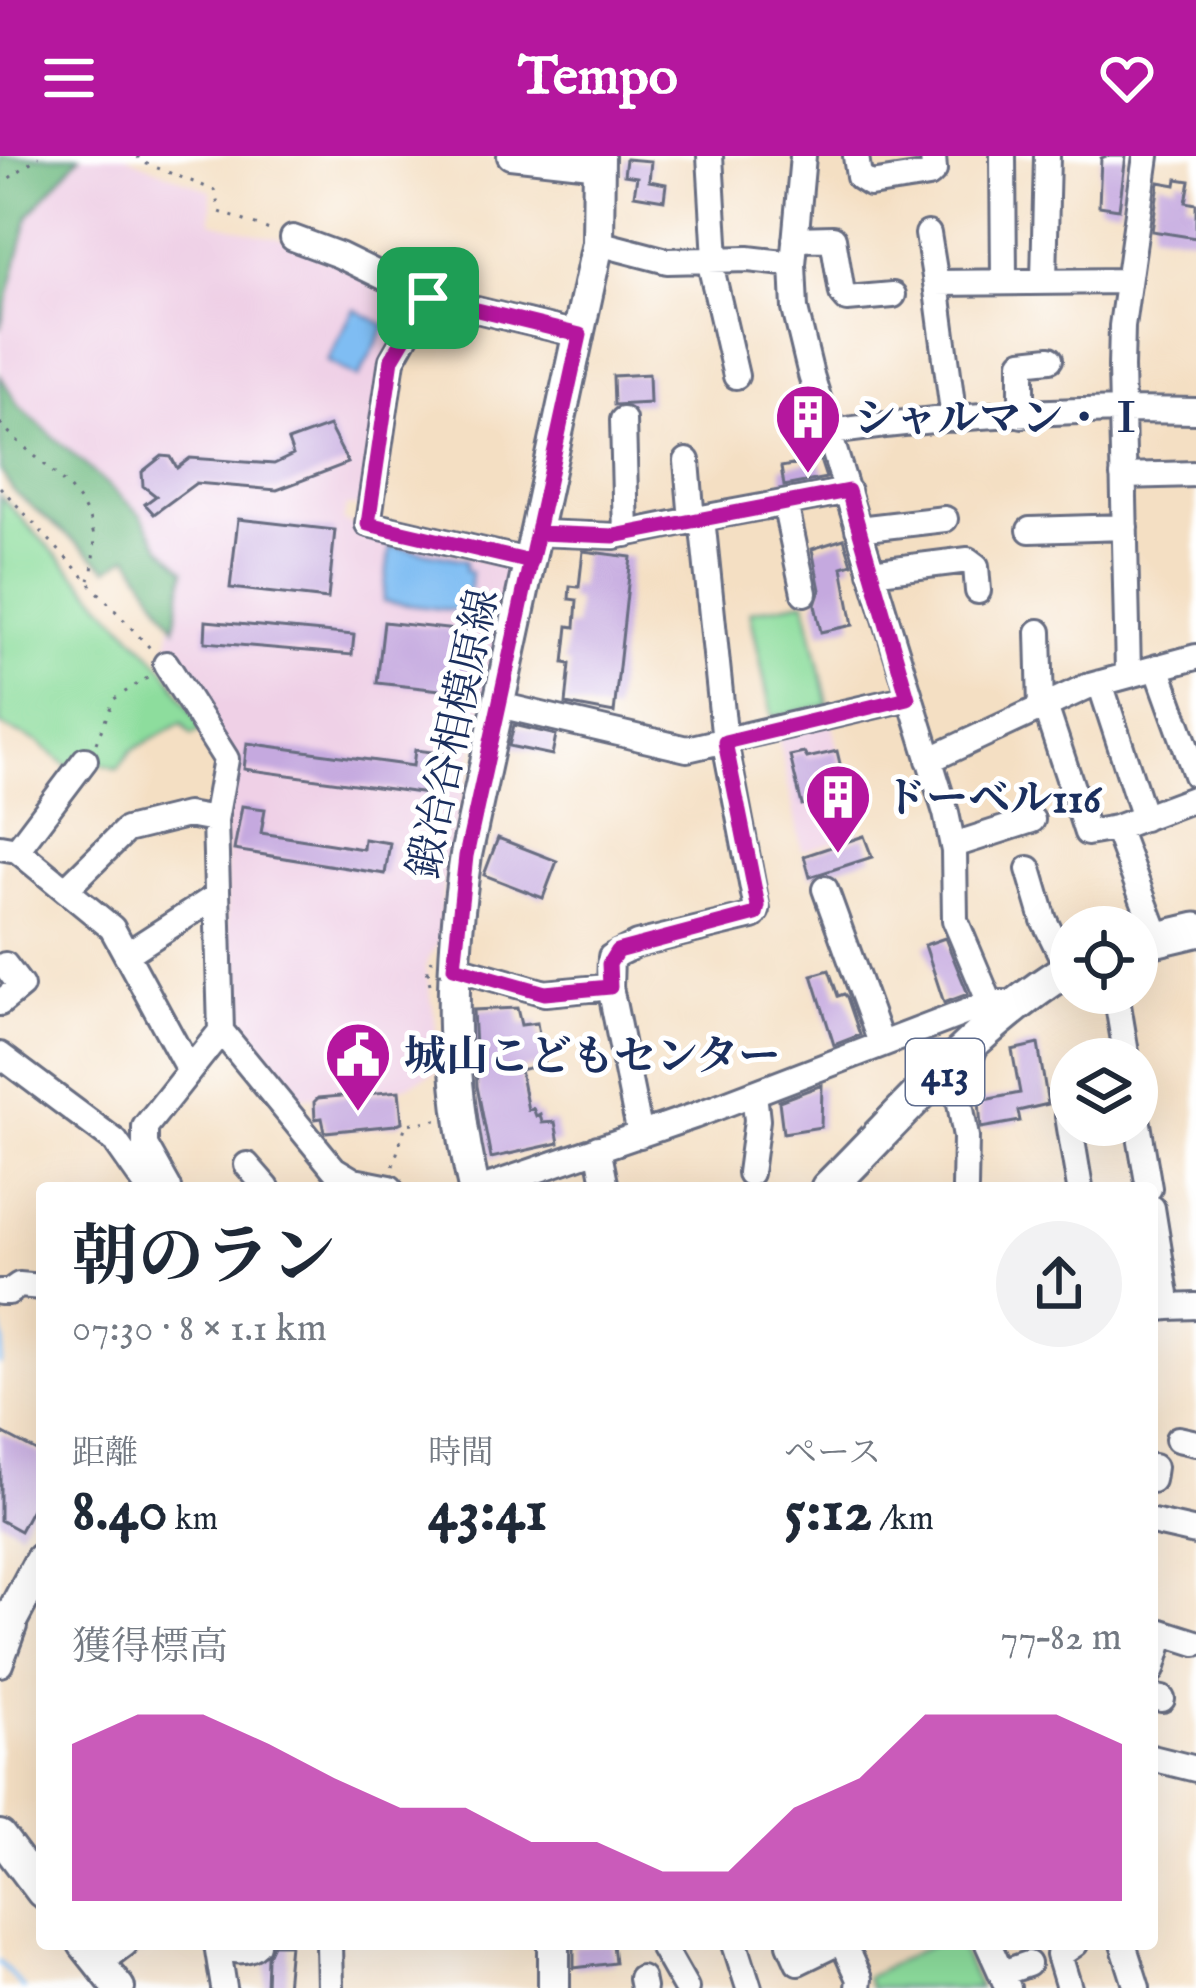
<!DOCTYPE html>
<html lang="ja">
<head>
<meta charset="utf-8">
<style>
	:root { --surface:#fff; --page:#f2f2f3; --text:#1f2937; --muted:#747a83; --accent:#b5179e }
	body { margin:0; font-family:"IM FELL English","Noto Serif JP",serif; background:var(--page); color:var(--text); height:100vh; display:flex; flex-direction:column; font-size:45px; white-space:nowrap }
	* { box-sizing:border-box; margin:0 }
	p { font-size:39px; color:var(--muted) }
	.icon { flex:none; width:66px; height:66px; fill:none; stroke:currentColor; stroke-width:2; stroke-linecap:round; stroke-linejoin:round }
	.map { position:relative; flex:1; overflow:hidden }
	.panel { position:absolute; left:36px; top:1026px; width:1122px; height:768px; display:flex; flex-direction:column; background:var(--surface); border-radius:12px; box-shadow:0 12px 48px #0002 }
	.panel>* { flex:none }
	.tools { position:absolute; left:1050px; top:750px; display:grid; gap:24px }
	.tools a { display:grid; place-items:center; width:108px; height:108px; border-radius:50%; background:var(--surface); box-shadow:0 12px 48px #0002; font-size:60px }
	.pin { position:absolute; display:grid; place-items:center; width:102px; height:102px; color:#fff; margin:-51px; border-radius:24px; box-shadow:0 6px 18px #0006 }
	.round { display:grid; place-items:center; flex:none; width:126px; height:126px; border-radius:63px; background:var(--page) }
	.headline { display:flex; align-items:center; justify-content:space-between; height:204px; padding:0 36px }
	h1 { font-size:66px; font-weight:700; line-height:90px }
	.stats { display:grid; grid-template-columns:repeat(3,1fr); gap:18px; height:204px; padding:12px 36px }
	.stats div { display:grid; align-content:center }
	.stats b { font-size:60px; font-weight:700 }
	.stats small { font-size:33px; font-weight:400 }
	.stats p { font-size:33px }
	.chart { height:336px; padding:24px 36px }
	.chart p { display:flex; justify-content:space-between }
	.chart svg { width:100%; height:216px; margin-top:12px; fill:var(--accent); opacity:.7 }
	header { display:flex; justify-content:space-between; align-items:center; height:156px; padding:0 36px; background:var(--accent); color:#fff; font-size:54px; font-weight:700 }
	.map>svg:first-child { display:block }
</style>
</head>
<body>
<header><svg class="icon" aria-label="menu" viewBox="0 0 24 24"><path d="M4 6h16M4 12h16M4 18h16"/></svg>Tempo<svg class="icon" aria-label="heart" viewBox="0 0 24 24"><path d="M12 20l-8-8c-3-5 5-10 8-4 3-6 11-1 8 4z"/></svg></header>
<div class="map">
<svg width="1196" height="1832" viewBox="0 0 1196 1832">
	<rect width="100%" height="100%" fill="#fff"/>
	<filter id="ink" filterUnits="userSpaceOnUse"><feTurbulence type="fractalNoise" baseFrequency=".00833" numOctaves="2"/><feDisplacementMap in="SourceGraphic" scale="24" xChannelSelector="R" yChannelSelector="G"/><feConvolveMatrix kernelMatrix="1 2 1 2 8 2 1 2 1" color-interpolation-filters="sRGB"/></filter>
	<filter id="wash" filterUnits="userSpaceOnUse"><feTurbulence type="fractalNoise" baseFrequency=".004" numOctaves="4" result="noise"/><feDisplacementMap in="SourceGraphic" scale="48" xChannelSelector="R" yChannelSelector="G"/><feGaussianBlur stdDeviation="2.7" result="paint"/><feColorMatrix in="noise" values="0 0 0 0 0 0 0 0 0 0 0 0 0 0 0 0 0 1.4 0 .05"/><feComposite in="paint" operator="in"/></filter>
	<g filter="url(#wash)">
		<rect width="100%" height="100%" fill="#f4dfc3"/>
		<path fill="#efd0e6" d="M46 0H125L211 35V66L310 90 411 146 364 351 346 350 343 366 504 410 512 420 443 729 439 785 425 810 435 862 438 915 399 933 294 942 234 878 228 861 225 666 231 604 166 496 178 430 0 265V69Z
			M832 567 860 678 802 695 778 580Z"/>
		<path fill="#8ddd9d" stroke="#54867e" stroke-width="3" d="M0 340 165 513 202 573 192 579 182 567 131 595 118 613 82 602 71 613 38 586 0 569Z
			M805 445 828 549 772 561 750 455Z
			M933 1788H959L979 1832H870L866 1821Z"/>
		<path fill="#72bc84" stroke="#467671" stroke-width="3" d="M0 0H80L29 59 0 173Z
			M0 219 18 249 140 358 160 390 185 414 175 471 129 400 108 413 14 336 0 314Z"/>
		<path fill="#7fbdf3" stroke="#4d76a8" stroke-width="3" d="M354 153 386 170 358 222 327 205Z
			M390 390 466 404V415L471 416 468 456 383 446Z"/>
		<g fill="none" stroke-linecap="round" stroke-linejoin="round">
			<path stroke="#7fbdf3" stroke-width="4.5" d="M0 1169 4 1186 0 1207
				M0 1806 23 1832"/>
		</g>
		<g id="blocks">
			<path fill="#c5a9df" d="M1106 0H1126L1119 53 1099 50 1101 2Z
				M626 3 651 5 649 25 666 28 664 44 634 39 637 21 624 19Z
				M1177 23 1190 25 1186 46 1196 48V82L1152 75 1159 26 1176 29Z
				M649 218 650 247 614 249 613 220Z
				M329 270 348 307 277 334 196 327 154 358 145 348 156 340 143 330 142 316 162 300 171 301 177 312 190 302 274 308 293 299 288 285Z
				M820 304 826 322 784 330 781 311Z
				M238 363 335 374 328 443 230 432Z
				M844 383 852 408 842 411 853 469 821 476 815 449 820 434 812 393Z
				M583 395 631 401 614 557 566 548 570 508 564 507 568 470 575 471 577 444 569 443 570 430 579 431Z
				M206 465 354 479 352 499 205 486Z
				M384 466 474 476 468 537 377 527Z
				M514 569 556 579 552 599 509 590Z
				M247 587 413 610 415 594 448 598 442 640 244 613Z
				M837 595 847 637 802 649 790 600 804 597 807 602Z
				M242 650 265 653 261 677 363 693 364 683 390 687 385 718 234 694Z
				M864 680 872 701 810 721 804 700Z
				M498 682 557 705 543 742 484 719Z
				M945 782 968 838 944 847 925 789Z
				M829 814 838 840 844 838 847 841 860 879 834 889 812 819Z
				M517 852 521 869 537 867 544 908 520 914 528 954 533 952 536 960 540 958 542 967 555 966 559 987 491 1002 477 930 473 854Z
				M1038 888 1048 948 1018 955 1020 965 981 972 979 945 1020 937 1012 894Z
				M822 929 821 971 783 977 779 945Z
				M399 935 402 966 395 969 325 976 322 962 315 963 314 946 318 942Z
				M0 1276 42 1298V1334L20 1375 0 1364Z
				M273 1788H290L286 1832H266L267 1801Z
				M613 1788 615 1807 574 1812V1791Z"/>
		</g>
	</g>
	<g filter="url(#ink)">
		<use href="#blocks" fill-opacity="0" stroke="#676d81" stroke-width="3"/>
		<g fill="none" stroke-linecap="round" stroke-linejoin="round">
			<g stroke="#676d81" stroke-width="30">
				<path id="minor" d="M510 0 600 10
					M710 0 716 103
					M803 0 793 108 795 153 811 219 946 657 954 695 955 764 990 847
					M856 0 859 21 870 28 929 19 934 14 933 0
					M1003 0 1004 123
					M928 78 936 127
					M293 82 339 99 427 142
					M795 83 833 82 842 137 847 143 893 139
					M598 87 667 105 748 103 793 108
					M709 103 736 220
					M1044 123 1047 0
					M1022 259V206L1050 203
					M954 263 936 127 1128 125
					M623 264 626 378
					M831 276C951 259 1075 252 1196 255
					M687 305 692 365
					M1123 320 1196 318
					M785 347 804 437
					M858 373 945 363
					M1030 374 1125 371
					M538 377 614 380 702 362
					M531 406 368 368 392 204 427 142 581 179
					M871 416 968 404 976 410 978 435
					M1039 476 1041 552
					M166 508 226 603 215 664 221 875 334 1013 354 1025 390 1032
					M1157 511 1196 619
					M1128 517 1121 211 1122 170 1146 0
					M1100 527 1144 662
					M499 549 687 593 908 542
					M1045 550 1087 677 1116 672 1196 642
					M929 604 1086 531 1196 501
					M1116 672 1158 783
					M954 689 1032 664
					M0 691 17 694 112 772 189 914
					M17 694 85 604
					M1029 713 1044 764 1068 813
					M67 732 126 674 187 659 215 664
					M825 733 881 887
					M127 798 215 741
					M454 811 545 837 610 831
					M1116 837 1127 903
					M0 847 21 830 5 809
					M0 899 115 985 148 1032
					M1071 952 1068 960 1080 1032
					M1137 962 1149 1032
					M640 979 610 831 611 801 637 788 753 760 757 754 725 586 702 362 848 335
					M598 992 606 1032
					M247 1009 267 1032
					M750 1017 757 964 754 937
					M169 1032 145 989V971L221 875
					M484 1032 694 960 990 847H1004
					M965 1032 966 981 958 936 965 921 961 899 973 896
					M1152 1052 1168 1151 1152 1153
					M0 1136H9L19 1129 42 1131
					M1168 1151 1196 1150
					M1178 1283 1196 1287
					M1152 1324 1154 1311
					M1152 1366 1196 1376
					M1152 1473 1196 1487
					M0 1508 14 1470
					M1152 1514 1163 1477
					M1152 1541 1162 1543
					M1152 1602 1196 1613
					M216 1788C227 1795 247 1798 257 1788
					M217 1788 224 1832
					M329 1788 330 1832
					M661 1788 686 1832
					M735 1788 749 1832
					M790 1788 798 1806 835 1788
					M843 1788 859 1823 858 1832
					M988 1788 1008 1832
					M1123 1788 1137 1832
					M99 1807 124 1788
					M1002 1817 1028 1808
					M641 1822 643 1832
					M1069 1832 1059 1799 1075 1788"/>
			</g>
			<g stroke="#676d81" stroke-width="36">
				<path id="major" d="M474 1032C448 921 449 812 466 699L598 87 599 0
					M0 1680 42 1736
					M84 1788 119 1832
					M554 1788V1832"/>
			</g>
			<g stroke="#676d81" stroke-width="39">
				<path id="highway" d="M1137 788 1196 774
					M828 1032C905 955 978 868 1071 811
					M0 1483 42 1404"/>
			</g>
			<path stroke="#676d81" stroke-width="3" stroke-dasharray="3 9" stroke-linecap="butt" d="M137 0 142 6 214 34 220 56 275 76
				M0 29 39 0
				M0 267C45 317 115 345 89 424
				M0 331 150 492
				M96 587 114 543 152 519
				M430 828 427 816 432 803
				M393 1010 406 968 437 964"/>
			<use href="#minor" stroke="#fff" stroke-width="24"/>
			<use href="#major" stroke="#fff" stroke-width="30"/>
			<use href="#highway" stroke="#fff" stroke-width="33"/>
			<path stroke="#676d81" stroke-width="3" stroke-dasharray="3 9" stroke-linecap="butt" d="M427 816 473 820
				M954 887 960 920"/>
		</g>
	</g>
	<g fill="none" stroke-linecap="round" stroke-linejoin="round" filter="url(#ink)">
		<g stroke="#fff" stroke-width="24">
			<path id="route" d="M428 142 580 179 466 700 454 811 545 837 610 831 609 808 617 795 756 758 758 750 725 586 908 542 848 335 614 380 538 377 531 406 368 368 392 203 428 142"/>
		</g>
		<use href="#route" stroke="#b5179e" stroke-width="15"/>
	</g>
	<defs>
		<g id="building-pin" transform="scale(3.45)"><path d="M0 17L-7.5 6A9.5 9.5 0 1 1 7.5 6Z" fill="#b5179e" stroke="#fff"/><path d="M-4-6H4V6H1V3H-1V6H-4ZM-2.5-4.3h1.7v1.8h-1.7ZM.8-4.3h1.7v1.8H.8ZM-2.5-1h1.7V.8h-1.7ZM.8-1h1.7V.8H.8Z" fill="#fff"/></g>
		<g id="civic-pin" transform="scale(3.45)"><path d="M0 17L-7.5 6A9.5 9.5 0 1 1 7.5 6Z" fill="#b5179e" stroke="#fff"/><path d="M-.6-6.5H3V-4.5H.6V-3L4-1V1h2V6H-6V1h2V-1L-.6-3ZM-1.2 2.5V6h2.4V2.5Z" fill="#fff"/></g>
	</defs>
	<g fill-rule="evenodd">
		<use href="#building-pin" x="808" y="261"/>
		<use href="#building-pin" x="838" y="641"/>
		<use href="#civic-pin" x="358" y="899"/>
	</g>
	<g text-anchor="middle" stroke-width="10" stroke-linejoin="round" paint-order="stroke">
		<rect fill="#fff" stroke="#5f6d8e" stroke-width="3" x="906" y="883" width="78" height="66" rx="9"/>
		<g font-size="39" font-weight="bold" fill="#1b2f5e">
			<text x="945" y="930">413</text>
		</g>
		<g font-size="42" font-weight="bold" fill="#1b2f5e" stroke="#fff" text-anchor="start">
			<text x="854" y="276">シャルマン・Ⅰ</text>
			<text x="884" y="656">ドーベル116</text>
			<text x="404" y="914">城山こどもセンター</text>
		</g>
		<g font-size="42" fill="#1b2f5e" stroke="#fff">
			<text transform="translate(452 577) rotate(-78)" y="15">鍛冶谷相模原線</text>
		</g>
	</g>
</svg>
<div class="tools">
<a><svg class="icon" aria-label="locate" viewBox="0 0 24 24"><circle cx="12" cy="12" r="6"/><path d="M12 2v4M12 18v4M2 12h4M18 12h4"/></svg></a>
<a><svg class="icon" aria-label="layers" viewBox="0 0 24 24"><path d="M12 4l9 5-9 5-9-5zM3 14l9 5 9-5"/></svg></a>
</div>
<div class="pin" style="left:428px;top:142px;background:#1e9e55"><svg class="icon" aria-label="arrive" viewBox="0 0 24 24"><path d="M6 21V4h12l-3 4 3 4H6"/></svg></div>
<section class="panel">
<div class="headline"><div><h1>朝のラン</h1><p>07:30 · 8 × 1.1 km</p></div><a class="round"><svg class="icon" aria-label="share" viewBox="0 0 24 24"><path d="M12 15V3M7 8l5-5 5 5M5 13v7h14v-7"/></svg></a></div>
<div class="stats">
<div><p>距離</p><b>8.40<small> km</small></b></div>
<div><p>時間</p><b>43:41</b></div>
<div><p>ペース</p><b>5:12<small> /km</small></b></div>
</div>
<div class="chart"><p><span>獲得標高</span>77–82 m</p>
<svg viewBox="0 0 160 44" preserveAspectRatio="none"><path d="M0 44V12L10 6L20 6L30 12L40 19L50 25L60 25L70 32L80 32L90 38L100 38L110 25L120 19L130 6L140 6L150 6L160 12V44z"/></svg>
</div>
</section>
</div>
</body>
</html>
